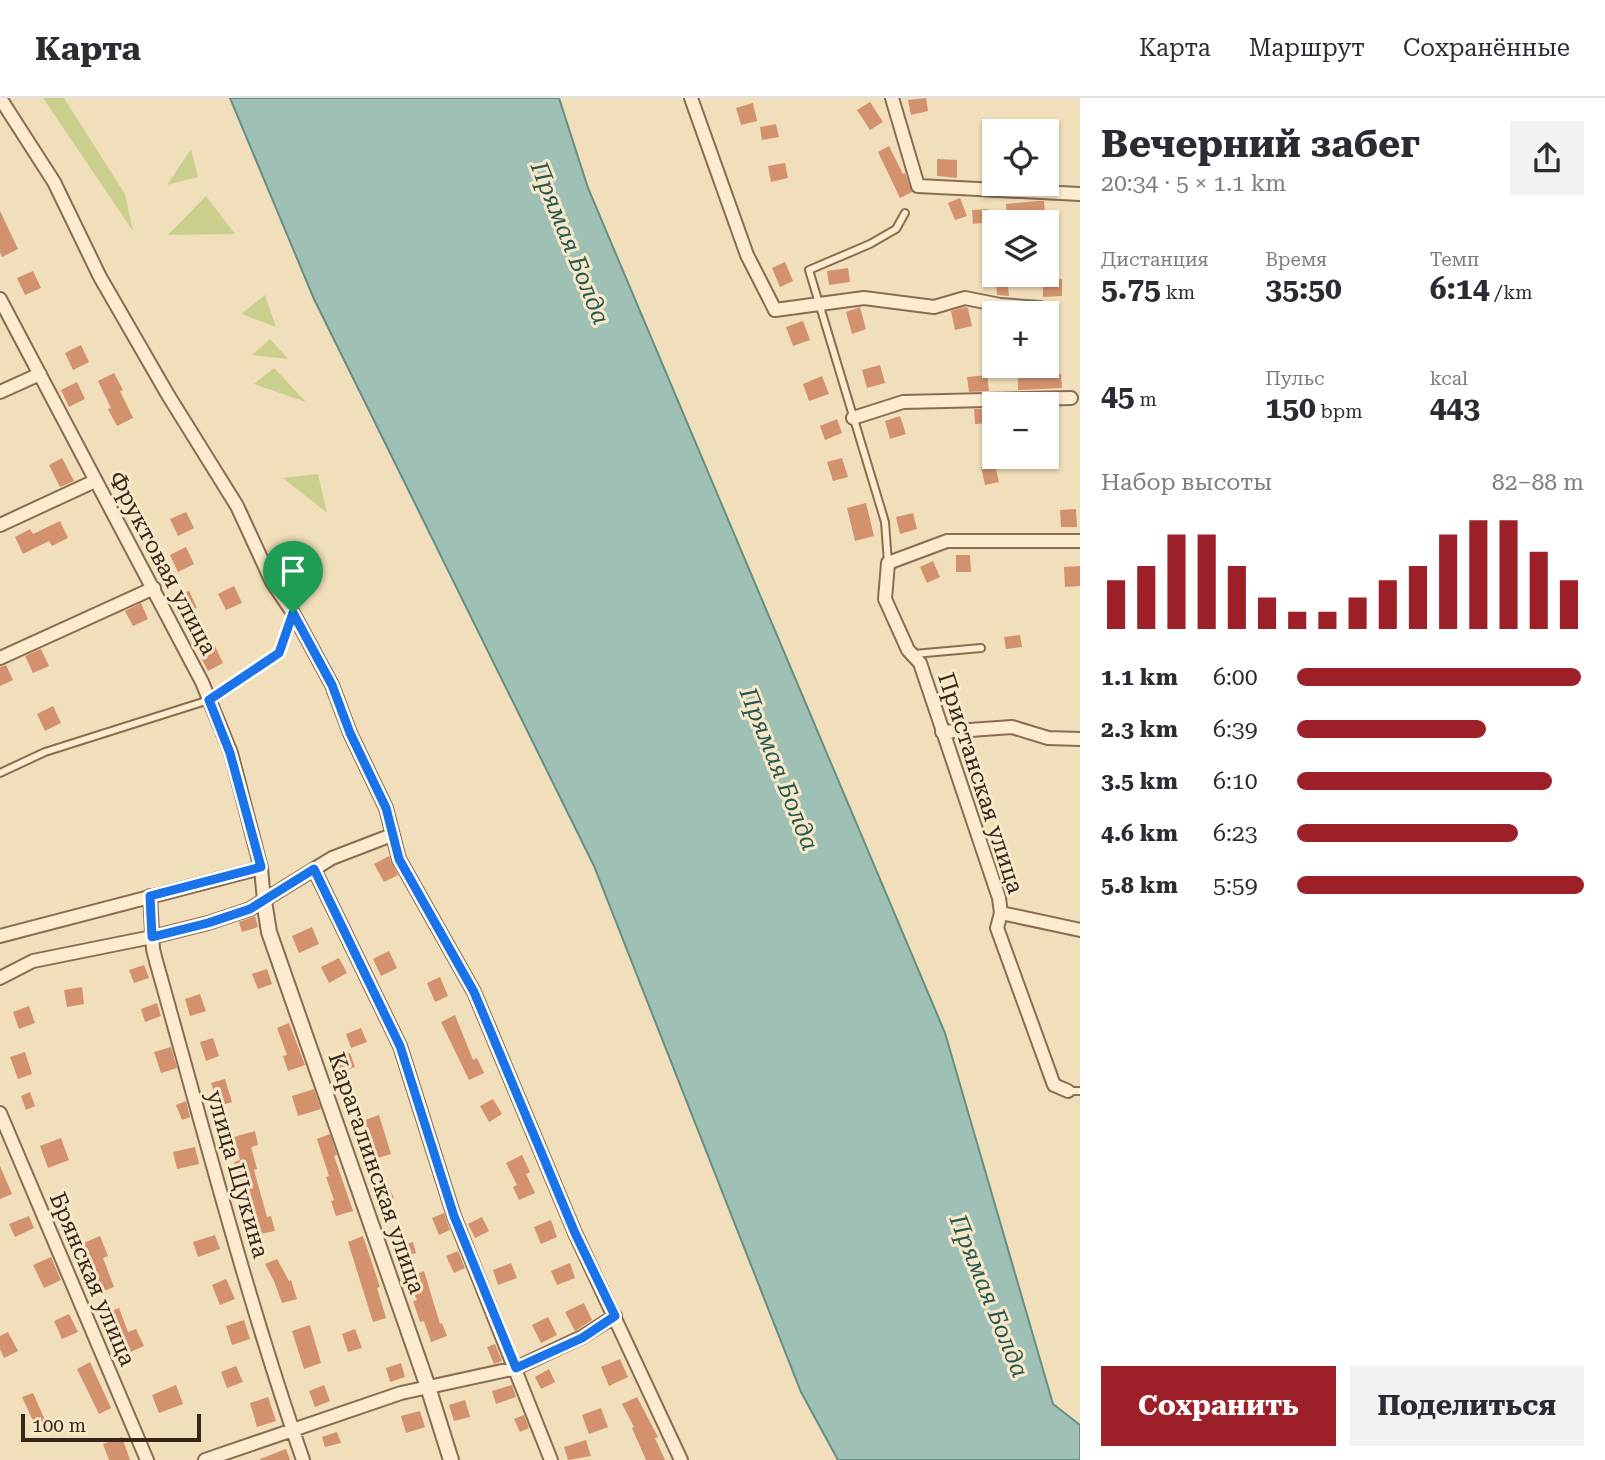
<!DOCTYPE html>
<html lang="ru">
<head>
<meta charset="utf-8">
<style>
	:root { --surface:#fff; --page:#f2f2f3; --text:#2b2b33; --muted:#7c7c81; --line:#e1e1e2; --accent:#9d1f27 }
	body { margin:0; font-family:"Roboto Serif",serif; background:var(--page); color:var(--text); height:100vh; display:flex; flex-direction:column; font-size:26px; white-space:nowrap }
	* { box-sizing:border-box; margin:0 }
	p { font-size:23px; color:var(--muted) }
	.icon { flex:none; width:38px; height:38px; fill:none; stroke:currentColor; stroke-width:2; stroke-linecap:round; stroke-linejoin:round }
	.map { position:relative; flex:1; overflow:hidden }
	.details { display:flex; flex-direction:column; background:var(--surface); width:525px }
	.details>* { flex:none }
	.buttons { position:absolute; left:982px; top:21px; display:grid; gap:14px }
	.buttons a { display:grid; place-items:center; width:77px; height:77px; border-radius:0px; background:var(--surface); box-shadow:0 2px 5px #0004; font-size:35px }
	.scale { position:absolute; left:21px; bottom:18px; width:180px; box-sizing:border-box; padding-left:7px; border:4px solid #37261a; border-top:0; font-size:19px; line-height:24px; white-space:nowrap; color:#37261a; -webkit-text-stroke:5px #f8e8ca; paint-order:stroke }
	.pin { position:absolute; display:grid; place-items:center; width:60px; height:60px; color:#fff; margin:-72px -30px; border-radius:50% 50% 50% 0; rotate:-45deg; box-shadow:0 0 7px #0007 }
	.pin .icon { rotate:45deg }
	.round { display:grid; place-items:center; flex:none; width:74px; height:74px; border-radius:0px; background:var(--page) }
	.headline { display:flex; align-items:center; justify-content:space-between; height:119px; padding:0 21px }
	h1 { font-size:38px; font-weight:700; line-height:52px }
	.metrics { display:grid; grid-template-columns:repeat(3,1fr); gap:10px; height:119px; padding:7px 21px }
	.metrics div { display:grid; align-content:center }
	.metrics b { font-size:30px; font-weight:700 }
	.metrics small { font-size:19px; font-weight:400 }
	.metrics p { font-size:19px }
	.chart { height:196px; padding:14px 21px }
	.chart p { display:flex; justify-content:space-between }
	.chart svg { width:100%; height:126px; margin-top:7px; stroke:var(--accent); stroke-width:6 }
	.cta { display:flex; gap:14px; margin-top:auto; padding:14px 21px }
	.cta a { flex:1; height:80px; border-radius:0px; background:var(--accent); color:#fff; font-size:28px; font-weight:700; line-height:80px; text-align:center }
	.cta a+a { background:var(--page); color:var(--text) }
	ul { padding:0 21px; list-style:none; font-size:23px }
	li { display:grid; grid-template-columns:112px 84px 1fr; align-items:center; height:52px }
	li i { height:18px; border-radius:9px; background:var(--accent) }
	header { display:flex; align-items:center; gap:42px; box-sizing:border-box; height:98px; padding:0 35px; background:var(--surface); border-bottom:2px solid var(--line) }
	header strong { font-size:33px }
	nav { display:flex; gap:38px; margin-inline-start:auto; font-size:24px }
	main { display:flex; flex:1; min-height:0 }
	.map>svg:first-child { display:block }
</style>
</head>
<body>
<header>
<strong>Карта</strong>
<nav><a>Карта</a><a>Маршрут</a><a>Сохранённые</a></nav>
</header>
<main>
<div class="map">
<svg width="1080" height="1362" viewBox="0 0 1080 1362">
	<rect width="100%" height="100%" fill="#f1deba"/>
	<path fill="#cbcf8e" d="M43 0H64L125 96 133 133Z
		M191 51 198 79 167 87Z
		M206 98 235 136 168 137Z
		M265 197 276 229 241 216Z
		M270 241 288 261 252 257Z
		M274 270 306 304 254 286Z
		M318 376 327 415 283 380Z"/>
	<path fill="#9fc1b5" stroke="#668f83" stroke-width="2" d="M230 0H559L588 90 945 935 1053 1306 1080 1327V1362H838L801 1294 594 768 314 201Z"/>
	<path fill="#d3926d" d="M926 0 928 13 911 17 908 2Z
		M870 4 883 24 870 32 857 12Z
		M753 5 757 23 741 27 736 10Z
		M776 26 779 39 762 42 760 29Z
		M889 48 903 76 905 75 912 94 900 100 878 54Z
		M937 61 957 62V80L937 78Z
		M785 65 788 80 771 84 768 68Z
		M960 100 967 118 955 122 948 105Z
		M1037 103H1044L1045 117 1007 121 1006 106Z
		M988 111 989 124 973 126 972 112Z
		M0 113 18 151 2 159 0 154Z
		M785 164 793 183 780 189 772 170Z
		M848 170 850 184 829 187 827 173Z
		M33 173 41 190 25 197 17 180Z
		M1007 180 1009 198 997 197 996 182Z
		M1043 181H1062V198L1043 199Z
		M860 209 866 231 852 236 846 214Z
		M965 209 968 210 972 228 955 232 951 213Z
		M803 223 810 242 793 248 786 229Z
		M81 247 89 264 73 272 65 255Z
		M880 267 885 285 867 290 862 272Z
		M114 275 123 292 120 293 133 320 117 328 108 311 111 310 98 283Z
		M1061 276 1062 290 1018 292V280Z
		M987 277 989 293 969 294 967 279Z
		M822 278 829 296 809 303 803 286Z
		M77 284 85 301 69 309 61 292Z
		M974 311H990L991 325 975 326Z
		M900 318 906 336 890 341 885 323Z
		M837 321 842 335 825 342 820 328Z
		M62 360 74 383 60 389 49 367Z
		M842 360 848 379 833 383 827 364Z
		M995 367 999 384 985 387 981 369Z
		M866 405 874 438 855 443 847 410Z
		M1076 411 1077 429H1061L1060 412Z
		M186 414 194 430 178 438 170 421Z
		M913 415 917 431 900 436 896 419Z
		M60 423 68 440 52 448 49 443 23 456 15 439 30 431 33 436Z
		M186 449 194 466 178 474 170 457Z
		M956 457H970L971 474H956Z
		M933 463 940 479 927 485 920 469Z
		M1080 468V488L1065 489 1064 469Z
		M234 488 242 505 226 512 218 496Z
		M189 493 197 510 181 517 173 500Z
		M141 505 148 521 133 528 125 513Z
		M1020 537 1022 549 1006 551 1004 539Z
		M215 548 223 565 208 573 199 556Z
		M41 551 49 568 33 575 25 558Z
		M6 567 13 582 0 588V569Z
		M53 608 61 625 45 633 37 616Z
		M389 758 398 777 384 784 374 766Z
		M255 818 258 829 242 834 239 824Z
		M312 829 319 846 299 855 292 838Z
		M389 853 397 870 381 878 373 861Z
		M339 860 347 875 329 885 321 869Z
		M144 867 149 880 134 885 129 872Z
		M267 871 272 886 258 891 252 876Z
		M440 879 448 898 435 904 427 885Z
		M82 889 84 906 67 909 64 892Z
		M200 896 206 913 190 918 185 901Z
		M157 905 161 918 145 924 141 911Z
		M29 908 35 925 19 931 13 914Z
		M455 917 473 962 477 960 484 975 469 982 441 924Z
		M289 925 305 967 288 973 283 958 287 957 277 930Z
		M361 930 367 944 351 950 346 936Z
		M213 940 219 958 206 963 200 944Z
		M171 949 177 970 161 975 154 954Z
		M25 954 32 976 18 981 10 959Z
		M350 955 355 969 341 974 336 960Z
		M225 981 232 1004 219 1008 211 985Z
		M314 991 321 1011 298 1018 292 998Z
		M30 994 35 1008 26 1012 21 998Z
		M493 1001 502 1016 489 1024 480 1008Z
		M186 1003 190 1019 182 1022 176 1007Z
		M379 1017 391 1056 370 1062 365 1047H368L360 1024Z
		M255 1033 258 1047 251 1049 257 1071 254 1072 267 1119 271 1118 275 1133 260 1136 253 1106 248 1107 234 1064 240 1062 234 1039Z
		M330 1036 337 1057 334 1058 353 1113 336 1118 331 1103 334 1102 326 1079 329 1078 317 1041Z
		M61 1040 69 1062 48 1070 40 1048Z
		M195 1049 199 1066 177 1071 173 1054Z
		M522 1057 530 1074 526 1076 535 1095 519 1102 513 1089 517 1087 506 1065Z
		M0 1068 12 1096 0 1101Z
		M387 1085 394 1100 378 1107 371 1091Z
		M444 1115 450 1132 439 1137 432 1120Z
		M29 1118 34 1130 15 1139 9 1126Z
		M482 1119 489 1133 475 1140 468 1126Z
		M551 1122 557 1139 541 1146 534 1129Z
		M215 1137 220 1151 198 1159 193 1144Z
		M100 1138 108 1158 103 1160 114 1189 101 1194 90 1165 87 1167 79 1147Z
		M363 1138 380 1189 377 1190 386 1220 373 1224 348 1144Z
		M413 1144 416 1155 400 1160 397 1149Z
		M458 1153 465 1170 454 1175 446 1158Z
		M51 1159 61 1182 44 1190 33 1167Z
		M277 1161 289 1183 291 1182 297 1201 282 1205 274 1183 265 1166Z
		M511 1165 517 1180 498 1187 493 1172Z
		M570 1165 575 1180 557 1187 551 1173Z
		M424 1173 440 1226 442 1225 447 1238 431 1244 424 1223 420 1224 413 1203 417 1202 407 1180Z
		M226 1181 235 1201 220 1207 212 1187Z
		M584 1205 592 1222 575 1233 565 1214Z
		M119 1210 128 1234 136 1231 144 1248 126 1256 106 1215Z
		M69 1216 78 1234 62 1241 54 1223Z
		M548 1219 557 1237 541 1245 532 1227Z
		M244 1222 250 1241 232 1247 226 1228Z
		M310 1227 321 1265 304 1271 292 1233Z
		M355 1231 362 1250 348 1254 342 1236Z
		M8 1234 18 1253 4 1260 0 1251V1238Z
		M495 1246 502 1263 494 1266 487 1249Z
		M620 1261 628 1279 609 1288 601 1269Z
		M90 1264 111 1310 99 1316 77 1271Z
		M401 1265 405 1279 390 1284 386 1270Z
		M236 1268 243 1284 227 1290 221 1274Z
		M549 1271 555 1284 541 1291 535 1279Z
		M176 1287 183 1306 159 1315 152 1297Z
		M324 1287 330 1303 315 1309 309 1293Z
		M512 1287 516 1299 496 1306 492 1293Z
		M33 1295 45 1322 35 1327 22 1299Z
		M268 1299 276 1323 257 1329 250 1305Z
		M637 1299 658 1339 655 1340 665 1362H646L632 1330 634 1329 622 1306Z
		M465 1302 470 1319 454 1323 449 1307Z
		M601 1310 608 1329 589 1336 582 1317Z
		M420 1313 425 1329 406 1335 401 1318Z
		M524 1317 529 1330 520 1334 514 1321Z
		M337 1334 341 1345 325 1349 322 1339Z
		M122 1339 130 1362H109L103 1346Z
		M586 1342 591 1358 568 1362 564 1349Z
		M286 1351 290 1362H260V1361Z"/>
	<g fill="none" stroke-linecap="round" stroke-linejoin="round">
		<g stroke="#896d53" stroke-width="10">
			<path id="service" d="M888 465 885 424 809 172 870 146 896 131 905 115
				M914 556 981 550
				M0 675 45 654 209 602 279 555 293 517
				M1068 993H1080"/>
		</g>
		<g stroke="#896d53" stroke-width="16">
			<path id="minor" d="M0 0 54 84 100 179 168 297 237 408 272 484 293 515 332 587 350 635 386 710 399 761 474 894 575 1135 681 1362
				M691 0 747 157 775 212 864 200 934 209 965 200 1000 207 1040 210
				M892 0 918 88 1080 96
				M0 201 202 584 231 655 261 770 264 803
				M0 294 40 276
				M853 320 903 304 1071 300
				M0 427 95 383
				M0 560 154 490
				M942 634 1012 629 1048 640 1080 641
				M314 771 400 948 454 1118 551 1362
				M150 798 153 851 156 863C203 1029 246 1198 303 1362
				M1001 815 1080 832
				M0 838 261 770
				M0 880 33 863 152 839 208 825 250 811 332 760 392 737
				M1068 993 1054 987 997 830 1001 815 999 800 920 565 908 552 885 501 888 465 947 443H1080
				M0 1015 147 1362
				M205 1362 401 1295 516 1270 582 1239 615 1218"/>
		</g>
		<g stroke="#896d53" stroke-width="18">
			<path id="tertiary" d="M264 803 269 834 428 1289 451 1362"/>
		</g>
		<use href="#service" stroke="#fcebce" stroke-width="6"/>
		<use href="#minor" stroke="#fcebce" stroke-width="12"/>
		<use href="#tertiary" stroke="#fcebce" stroke-width="14"/>
	</g>
	<g fill="none" stroke-linecap="round" stroke-linejoin="round">
		<g stroke="#fff" stroke-width="14">
			<path id="route" d="M293 515 332 587 350 635 386 710 399 761 474 894 575 1135 615 1218 582 1240 516 1270 454 1118 400 948 314 771 250 811 208 825 152 839 150 798 261 769 230 655 209 602 279 555Z"/>
		</g>
		<use href="#route" stroke="#1a73e8" stroke-width="9"/>
	</g>
	<g text-anchor="middle" stroke-width="6" stroke-linejoin="round" paint-order="stroke">
		<g font-size="23" fill="#37261a" stroke="#f8e8ca">
			<text transform="translate(163 465) rotate(62)" y="8">Фруктовая улица</text>
			<text transform="translate(981 685) rotate(72)" y="8">Пристанская улица</text>
			<text transform="translate(377 1075) rotate(71)" y="8">Карагалинская улица</text>
			<text transform="translate(238 1076) rotate(74)" y="8">улица Щукина</text>
			<text transform="translate(93 1181) rotate(67)" y="8">Брянская улица</text>
		</g>
		<g font-size="24" font-style="italic" fill="#275852" stroke="#f8e8ca">
			<text transform="translate(570 145) rotate(68)" y="8">Прямая Болда</text>
			<text transform="translate(779 671) rotate(68)" y="8">Прямая Болда</text>
			<text transform="translate(989 1198) rotate(68)" y="8">Прямая Болда</text>
		</g>
	</g>
</svg>
<div class="buttons">
<a><svg class="icon" aria-label="locate" viewBox="0 0 24 24"><circle cx="12" cy="12" r="6"/><path d="M12 2v4M12 18v4M2 12h4M18 12h4"/></svg></a>
<a><svg class="icon" aria-label="layers" viewBox="0 0 24 24"><path d="M12 4l9 5-9 5-9-5zM3 14l9 5 9-5"/></svg></a>
<a>+</a>
<a>−</a>
</div>
<div class="scale">100 m</div>
<div class="pin" style="left:293px;top:515px;background:#1e9e55"><svg class="icon" aria-label="arrive" viewBox="0 0 24 24"><path d="M6 21V4h12l-3 4 3 4H6"/></svg></div>
</div>
<section class="details">
<div class="headline"><div><h1>Вечерний забег</h1><p>20:34 · 5 × 1.1 km</p></div><a class="round"><svg class="icon" aria-label="share" viewBox="0 0 24 24"><path d="M12 15V3M7 8l5-5 5 5M5 13v7h14v-7"/></svg></a></div>
<div class="metrics">
<div><p>Дистанция</p><b>5.75<small> km</small></b></div>
<div><p>Время</p><b>35:50</b></div>
<div><p>Темп</p><b>6:14<small> /km</small></b></div>
</div>
<div class="metrics">
<div><b>45<small> m</small></b></div>
<div><p>Пульс</p><b>150<small> bpm</small></b></div>
<div><p>kcal</p><b>443</b></div>
</div>
<div class="chart"><p><span>Набор высоты</span>82–88 m</p>
<svg viewBox="0 0 160 44" preserveAspectRatio="none"><path d="M5 44V27M15 44V22M25 44V11M35 44V11M45 44V22M55 44V33M65 44V38M75 44V38M85 44V33M95 44V27M105 44V22M115 44V11M125 44V6M135 44V6M145 44V17M155 44V27"/></svg>
</div>
<ul>
<li><b>1.1 km</b>6:00<i style="width:99%"></i></li>
<li><b>2.3 km</b>6:39<i style="width:66%"></i></li>
<li><b>3.5 km</b>6:10<i style="width:89%"></i></li>
<li><b>4.6 km</b>6:23<i style="width:77%"></i></li>
<li><b>5.8 km</b>5:59<i style="width:100%"></i></li>
</ul>
<div class="cta"><a>Сохранить</a><a>Поделиться</a></div>
</section>
</main>
</body>
</html>
